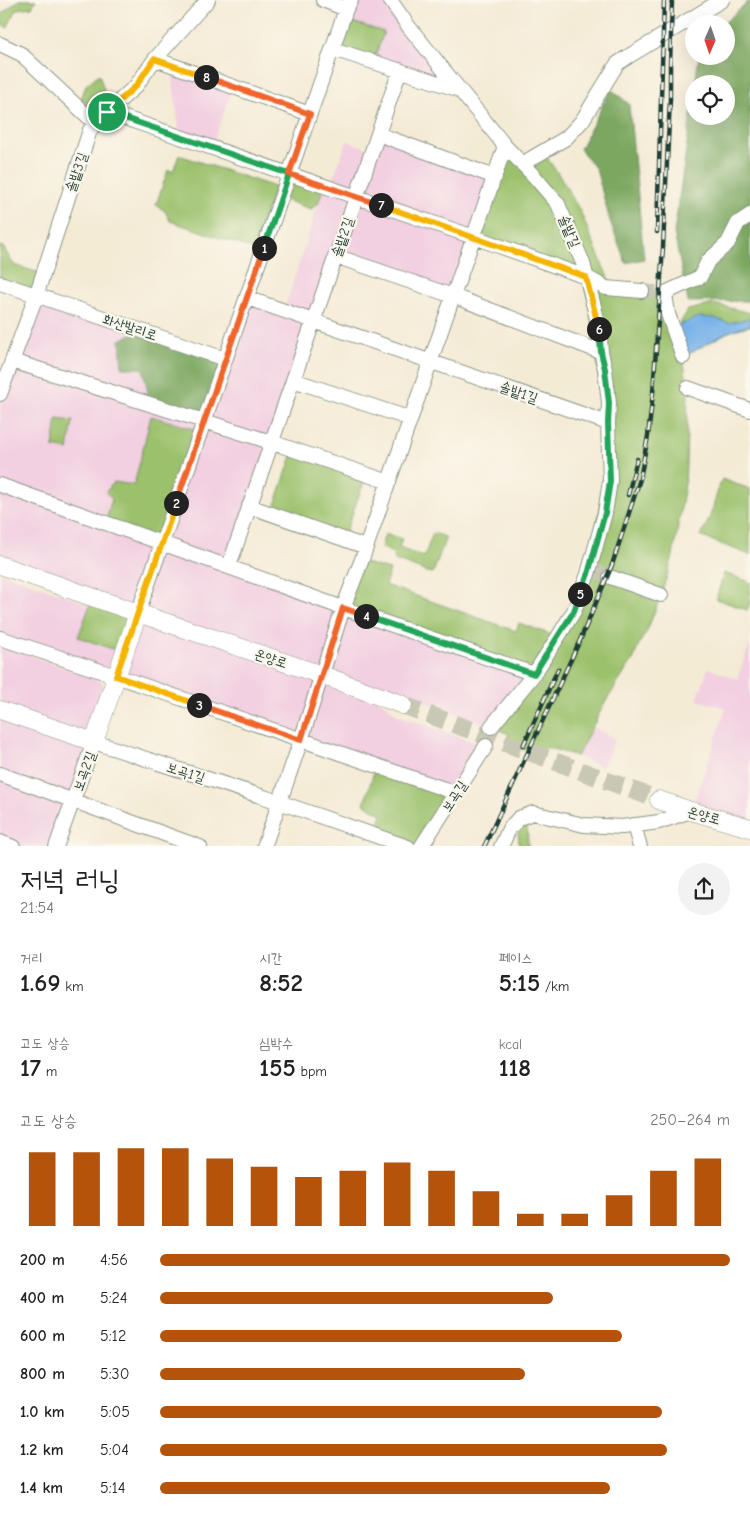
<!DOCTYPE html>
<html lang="ko">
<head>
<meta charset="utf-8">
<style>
	:root { --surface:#fff; --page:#f2f2f2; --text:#222; --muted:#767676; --accent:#b45309 }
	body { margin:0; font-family:"Comic Neue","Poor Story",sans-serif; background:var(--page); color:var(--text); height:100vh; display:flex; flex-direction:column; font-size:19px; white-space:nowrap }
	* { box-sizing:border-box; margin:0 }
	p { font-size:16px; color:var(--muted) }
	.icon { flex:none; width:28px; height:28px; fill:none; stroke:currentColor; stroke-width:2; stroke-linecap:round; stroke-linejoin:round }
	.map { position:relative; height:846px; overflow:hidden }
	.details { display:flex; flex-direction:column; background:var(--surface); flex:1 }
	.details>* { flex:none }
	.needle { width:32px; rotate:182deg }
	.tools { position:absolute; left:685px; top:15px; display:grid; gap:10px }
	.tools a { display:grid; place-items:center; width:50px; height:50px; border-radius:50%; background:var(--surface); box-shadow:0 5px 20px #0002; font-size:25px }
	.pin { position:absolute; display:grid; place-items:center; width:42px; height:42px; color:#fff; margin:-21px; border:2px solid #fff; border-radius:50%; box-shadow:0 1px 5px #0007 }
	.km { position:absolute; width:25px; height:25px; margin:-12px; border-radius:50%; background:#222; color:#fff; font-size:14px; line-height:25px; text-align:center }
	.round { display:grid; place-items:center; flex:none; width:52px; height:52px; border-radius:26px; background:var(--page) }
	.overview { display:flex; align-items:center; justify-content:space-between; height:85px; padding:0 20px }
	h1 { font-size:28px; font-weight:600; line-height:38px }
	.stats { display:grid; grid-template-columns:repeat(3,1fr); gap:8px; height:85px; padding:5px 20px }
	.stats div { display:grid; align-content:center }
	.stats b { font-size:25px; font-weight:600 }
	.stats small { font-size:14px; font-weight:400 }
	.stats p { font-size:14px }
	.chart { height:140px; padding:10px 20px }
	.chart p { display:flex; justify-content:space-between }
	.chart svg { width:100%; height:90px; margin-top:5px; stroke:var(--accent); stroke-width:6 }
	ul { padding:0 20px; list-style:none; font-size:16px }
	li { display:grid; grid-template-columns:80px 60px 1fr; align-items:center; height:38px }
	li i { height:12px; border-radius:6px; background:var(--accent) }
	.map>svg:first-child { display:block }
</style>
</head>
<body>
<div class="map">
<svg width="750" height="847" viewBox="0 0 750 847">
	<rect width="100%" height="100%" fill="#fbf7ec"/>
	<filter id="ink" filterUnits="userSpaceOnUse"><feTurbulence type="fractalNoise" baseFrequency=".02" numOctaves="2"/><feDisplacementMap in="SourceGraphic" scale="10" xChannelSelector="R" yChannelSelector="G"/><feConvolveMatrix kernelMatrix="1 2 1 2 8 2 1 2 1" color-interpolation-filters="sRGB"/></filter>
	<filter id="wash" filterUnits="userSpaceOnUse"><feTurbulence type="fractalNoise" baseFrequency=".0096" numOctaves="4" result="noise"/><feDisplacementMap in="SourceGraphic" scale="20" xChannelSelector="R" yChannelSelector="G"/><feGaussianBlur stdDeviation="1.12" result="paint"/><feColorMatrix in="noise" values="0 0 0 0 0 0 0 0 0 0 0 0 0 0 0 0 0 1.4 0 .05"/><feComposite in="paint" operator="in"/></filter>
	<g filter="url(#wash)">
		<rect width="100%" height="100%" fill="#f4ebd5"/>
		<path fill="#f2cfe1" d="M353 0H390L461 90 374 62 383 32 343 19Z
			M171 65 233 86 212 147 180 137Z
			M378 134 495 177 453 296 336 257 229 566 534 674 491 727 403 693 375 695 397 715 486 746 456 793 116 676 137 613 0 565V394L36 296 225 359 247 298 284 310 324 186 330 187 347 141 372 150Z
			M0 572 123 616 115 662 103 668 0 635Z
			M750 643V828L691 811 726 708 697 700 708 668 737 679Z
			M0 644 102 682 107 693 95 728 83 734 0 705Z
			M0 713 94 742 56 846H0Z
			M594 727 615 739 603 767 577 756Z"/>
		<path fill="#9bc16c" stroke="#5d7f50" d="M19 0H36L32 7 17 9 7 28 0 22V15Z
			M343 19 384 32 375 57 333 49Z
			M99 74 108 102 96 111 81 99 86 85Z
			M505 146 522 163 543 152 561 178 580 211 612 287 642 291 665 293 672 337 688 310 714 304 750 313V326L732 330 683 357 688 388 686 465 685 484 673 556 661 595 647 631 639 644 634 658 606 701 577 756 545 747 541 756 506 743 509 734 491 727 534 675 343 608 361 562 390 570 385 585 516 631 519 623 558 637 589 569 610 456 586 277 474 237Z
			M179 155 275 187 253 249 170 221 165 211 156 205 168 170 173 171Z
			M289 174 324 186 318 204 311 209 281 199Z
			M0 246 3 247 14 265 43 274 36 296 0 283Z
			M151 416 198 430 160 539 106 520 112 499 106 492 114 482 134 485Z
			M57 419 73 421 68 450 53 447Z
			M294 450 367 474 343 539 272 514Z
			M722 479 750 489V555L700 536C711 522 715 496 722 479Z
			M433 533 446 537 433 573 427 572 395 560 394 554 381 547 385 534 402 539 399 548 424 557Z
			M724 573 750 582V603L747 610 716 599Z
			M93 597 138 613 124 653 78 637Z
			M376 765 456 793 421 846H408L375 835 382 814 364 804Z
			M527 815 528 846H519L517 820Z"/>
		<path fill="#7ca760" stroke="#4e724a" d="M750 0V301L688 302 674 233 694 95V116H726V84H695L699 56H726V24H723Z
			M611 89 629 104 644 259 626 263 610 221 596 169 580 149Z
			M139 330 225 359 203 420 150 403 143 368H122L120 340Z"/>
		<path fill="#78b2e9" stroke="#4c788e" d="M699 317 714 318 729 323 750 318V325L726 333 683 357 673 328Z"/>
	</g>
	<g filter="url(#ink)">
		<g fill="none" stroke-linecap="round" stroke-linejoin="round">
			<path stroke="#c9c8b5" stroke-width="14" stroke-dasharray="14 7" stroke-linecap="butt" d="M642 291 665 293
				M595 571 610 577"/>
			<path stroke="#c9c8b5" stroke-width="18" stroke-dasharray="18 9" stroke-linecap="butt" d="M403 705 659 800"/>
			<g stroke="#8a9484" stroke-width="16">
				<path id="minor" d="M323 0 346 9
					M390 0 409 27 505 146 534 176 558 204 583 263 599 327 601 352 605 369 609 403 608 423 610 481 605 513 588 574 574 611 558 637 534 674 491 727
					M0 44 21 54 96 124
					M333 49 460 90
					M155 59 310 114
					M107 112 474 237 586 277 606 288 642 291
					M378 134 495 177
					M522 164 566 138 582 121 617 64 629 56 722 0
					M335 256 453 296 601 352
					M0 283 225 359
					M247 298 608 423
					M683 357 668 314 665 293 700 277 708 261 728 243 738 223 750 215
					M12 361 271 442 389 482
					M293 380 411 419
					M688 388 750 410
					M0 394 36 296 90 130 107 112 136 86 155 59 208 0
					M0 485 343 608 534 674
					M249 506 366 547
					M229 566 400 70
					M610 577 661 595
					M138 613 346 9 351 0
					M0 638 116 676 456 793
					M0 774 200 847
					M634 825 640 847
					M0 842 13 847
					M56 847 94 742 279 802 408 847
					M264 847 301 740 343 608 361 562 505 146
					M421 847 486 746
					M501 847 509 829 519 818 533 813 584 825 622 827 659 822 691 811"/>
			</g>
			<g stroke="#8a9484" stroke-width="19">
				<path id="major" d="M0 565 138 613 322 675 403 705
					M0 710 94 742 138 613
					M659 800 691 811 750 828"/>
			</g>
			<use href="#minor" stroke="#fff" stroke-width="14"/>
			<use href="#major" stroke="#fff" stroke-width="18"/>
			<g stroke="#1f3d34" stroke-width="4.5">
				<path id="rail" d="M657 232 664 0
					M628 495 637 459
					M523 746 558 669
					M484 847 581 638 612 565 640 479 648 436 653 393 663 247 670 99V65L672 0"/>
			</g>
			<use href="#rail" stroke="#fbf7ec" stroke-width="2.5" stroke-dasharray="8" stroke-linecap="butt"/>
		</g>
	</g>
	<g fill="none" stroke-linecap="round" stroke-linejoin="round" filter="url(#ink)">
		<g stroke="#fff" stroke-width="10">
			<path id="split-1" d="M107 112 289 174 264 248"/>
		</g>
		<g stroke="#fff" stroke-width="10">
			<path id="split-2" d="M176 503 264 248"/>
		</g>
		<g stroke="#fff" stroke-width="10">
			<path id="split-3" d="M176 503 116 676 199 705"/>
		</g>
		<g stroke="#fff" stroke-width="10">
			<path id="split-4" d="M199 705 301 740 343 608 366 616"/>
		</g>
		<g stroke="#fff" stroke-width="10">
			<path id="split-5" d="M366 616 534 674 574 611 580 594"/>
		</g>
		<g stroke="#fff" stroke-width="10">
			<path id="split-6" d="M580 594 588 574 605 513 610 481 608 423 609 403 605 369 601 352 599 329"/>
		</g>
		<g stroke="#fff" stroke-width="10">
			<path id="split-7" d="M381 205 586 277 599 329"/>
		</g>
		<g stroke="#fff" stroke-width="10">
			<path id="split-8" d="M206 77 310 114 289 174 381 205"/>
		</g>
		<g stroke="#fff" stroke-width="10">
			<path id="split-9" d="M107 112 136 86 154 59 206 77"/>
		</g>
		<use href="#split-1" stroke="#22a559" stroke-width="6"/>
		<use href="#split-2" stroke="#f0652b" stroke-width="6"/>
		<use href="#split-3" stroke="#f5b400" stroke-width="6"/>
		<use href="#split-4" stroke="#f0652b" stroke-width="6"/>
		<use href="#split-5" stroke="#22a559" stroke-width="6"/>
		<use href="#split-6" stroke="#22a559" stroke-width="6"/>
		<use href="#split-7" stroke="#f5b400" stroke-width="6"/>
		<use href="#split-8" stroke="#f0652b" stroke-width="6"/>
		<use href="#split-9" stroke="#f5b400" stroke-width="6"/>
	</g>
	<g text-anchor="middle" stroke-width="4.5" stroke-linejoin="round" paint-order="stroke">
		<g font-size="14" fill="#1f3d34" stroke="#fbf7ec">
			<text transform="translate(76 172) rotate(-71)" y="5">솔밭3길</text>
			<text transform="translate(570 231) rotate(67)" y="5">솔밭길</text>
			<text transform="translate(342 237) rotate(-71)" y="5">솔밭2길</text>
			<text transform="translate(130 327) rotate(18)" y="5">화산발리로</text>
			<text transform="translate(519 392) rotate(19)" y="5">솔밭1길</text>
			<text transform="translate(271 658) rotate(18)" y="5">온양로</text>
			<text transform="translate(84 771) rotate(-70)" y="5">보곡2길</text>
			<text transform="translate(186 772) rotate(18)" y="5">보곡1길</text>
			<text transform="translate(454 796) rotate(-57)" y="5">보곡길</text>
			<text transform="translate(704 815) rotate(16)" y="5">온양로</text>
		</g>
	</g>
</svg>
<div class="tools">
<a><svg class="needle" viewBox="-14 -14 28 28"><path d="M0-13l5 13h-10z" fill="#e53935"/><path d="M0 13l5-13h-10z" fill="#767676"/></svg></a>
<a><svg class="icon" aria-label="locate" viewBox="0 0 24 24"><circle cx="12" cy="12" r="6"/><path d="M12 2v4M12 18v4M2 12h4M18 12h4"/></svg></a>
</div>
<div class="pin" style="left:107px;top:112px;background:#1e9e55"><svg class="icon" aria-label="arrive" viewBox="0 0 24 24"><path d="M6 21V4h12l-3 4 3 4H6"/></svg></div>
<b class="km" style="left:264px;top:248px">1</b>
<b class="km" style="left:176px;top:503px">2</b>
<b class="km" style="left:199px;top:705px">3</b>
<b class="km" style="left:366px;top:616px">4</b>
<b class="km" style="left:580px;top:594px">5</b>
<b class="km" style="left:599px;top:329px">6</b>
<b class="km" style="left:381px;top:205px">7</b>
<b class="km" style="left:206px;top:77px">8</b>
</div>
<section class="details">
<div class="overview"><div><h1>저녁 러닝</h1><p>21:54</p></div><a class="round"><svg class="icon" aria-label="share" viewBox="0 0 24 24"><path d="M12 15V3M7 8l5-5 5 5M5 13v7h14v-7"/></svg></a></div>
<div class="stats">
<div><p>거리</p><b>1.69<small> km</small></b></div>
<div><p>시간</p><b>8:52</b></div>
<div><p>페이스</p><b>5:15<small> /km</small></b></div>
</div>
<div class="stats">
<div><p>고도 상승</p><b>17<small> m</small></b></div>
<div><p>심박수</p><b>155<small> bpm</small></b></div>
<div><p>kcal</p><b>118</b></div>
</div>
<div class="chart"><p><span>고도 상승</span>250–264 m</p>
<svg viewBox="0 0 160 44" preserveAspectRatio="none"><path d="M5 44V8M15 44V8M25 44V6M35 44V6M45 44V11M55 44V15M65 44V20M75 44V17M85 44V13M95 44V17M105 44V27M115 44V38M125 44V38M135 44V29M145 44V17M155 44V11"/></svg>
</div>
<ul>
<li><b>200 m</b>4:56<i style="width:100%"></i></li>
<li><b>400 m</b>5:24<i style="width:69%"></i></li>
<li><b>600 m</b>5:12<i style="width:81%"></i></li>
<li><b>800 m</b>5:30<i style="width:64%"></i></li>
<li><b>1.0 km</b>5:05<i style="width:88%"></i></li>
<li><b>1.2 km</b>5:04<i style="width:89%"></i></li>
<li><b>1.4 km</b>5:14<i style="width:79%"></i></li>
</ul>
</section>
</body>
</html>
